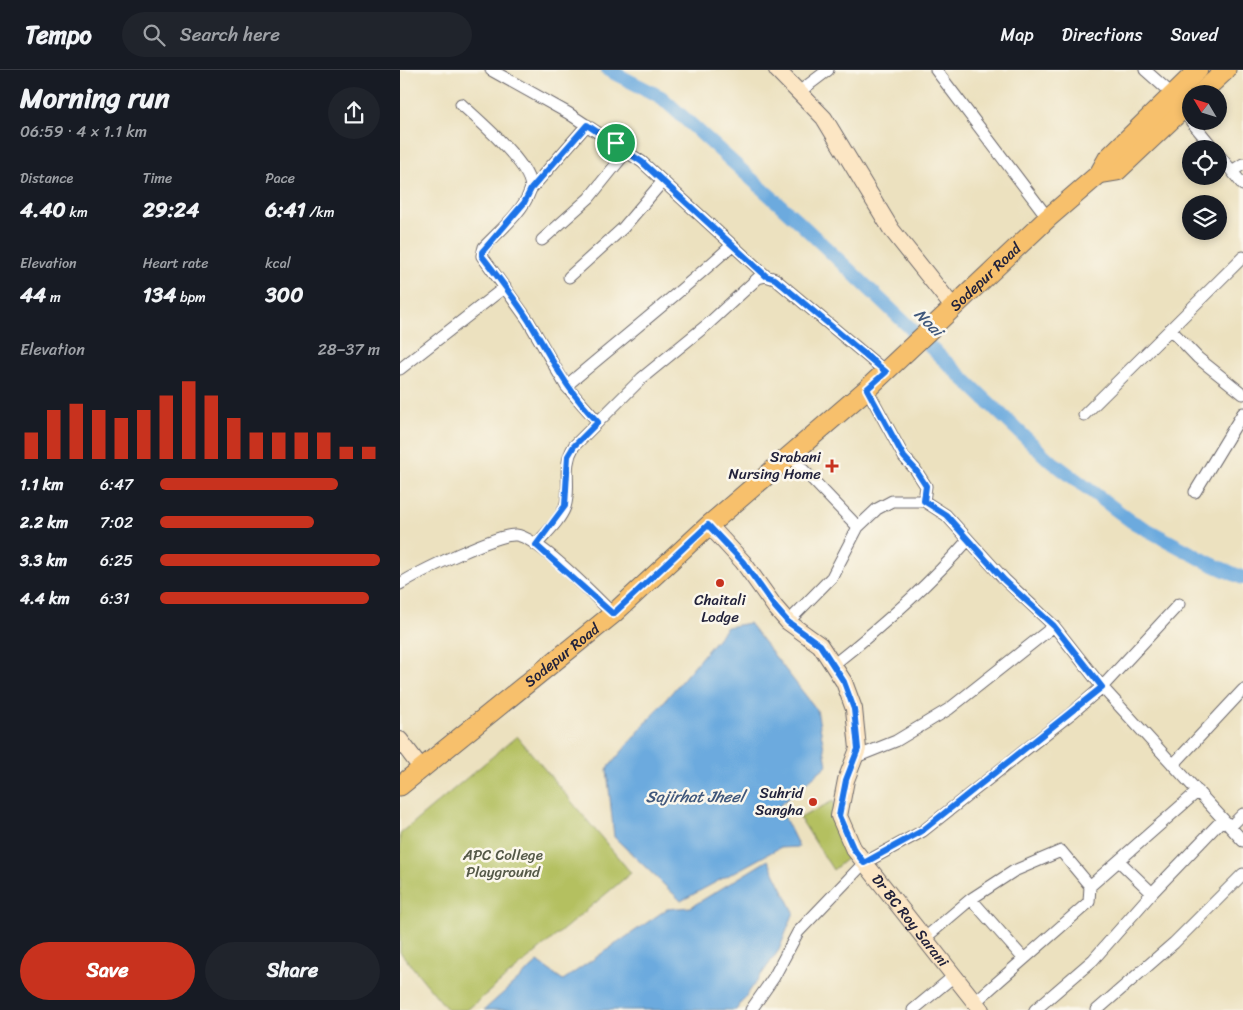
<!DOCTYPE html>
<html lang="en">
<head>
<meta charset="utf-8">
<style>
	:root { --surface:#171b24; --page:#20242c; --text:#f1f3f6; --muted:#9ea1a6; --line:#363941; --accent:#c8321e }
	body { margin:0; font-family:Sriracha,sans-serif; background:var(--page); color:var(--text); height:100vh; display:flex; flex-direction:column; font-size:19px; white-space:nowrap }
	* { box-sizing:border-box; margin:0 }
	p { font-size:16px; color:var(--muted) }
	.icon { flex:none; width:28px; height:28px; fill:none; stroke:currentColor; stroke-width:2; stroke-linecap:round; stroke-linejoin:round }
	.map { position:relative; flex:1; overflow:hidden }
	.drawer { display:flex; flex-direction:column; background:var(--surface); width:400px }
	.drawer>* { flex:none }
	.needle { width:32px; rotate:308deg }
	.tools { position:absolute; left:782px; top:15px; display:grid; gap:10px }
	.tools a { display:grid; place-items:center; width:45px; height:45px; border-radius:50%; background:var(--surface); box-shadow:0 2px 8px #0003; font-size:25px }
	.pin { position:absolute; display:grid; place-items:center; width:42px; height:42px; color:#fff; margin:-21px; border:2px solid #fff; border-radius:50%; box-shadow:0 1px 5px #0007 }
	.round { display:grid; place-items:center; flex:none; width:52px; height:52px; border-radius:26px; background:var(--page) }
	.overview { display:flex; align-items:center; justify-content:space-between; height:85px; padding:0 20px }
	h1 { font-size:28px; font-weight:700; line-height:38px }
	.figures { display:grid; grid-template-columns:repeat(3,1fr); gap:8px; height:85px; padding:5px 20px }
	.figures div { display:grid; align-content:center }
	.figures b { font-size:21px; font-weight:700 }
	.figures small { font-size:14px; font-weight:400 }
	.figures p { font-size:14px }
	.chart { height:140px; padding:10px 20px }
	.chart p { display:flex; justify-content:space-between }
	.chart svg { width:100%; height:90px; margin-top:5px; stroke:var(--accent); stroke-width:6 }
	.primary-button { display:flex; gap:10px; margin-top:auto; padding:10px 20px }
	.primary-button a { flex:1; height:58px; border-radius:30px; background:var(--accent); color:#fff; font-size:20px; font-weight:700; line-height:58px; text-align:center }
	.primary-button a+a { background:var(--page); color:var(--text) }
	ul { padding:0 20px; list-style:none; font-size:16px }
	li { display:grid; grid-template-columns:80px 60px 1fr; align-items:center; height:38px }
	li i { height:12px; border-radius:6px; background:var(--accent) }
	header { display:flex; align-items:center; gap:30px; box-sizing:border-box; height:70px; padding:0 25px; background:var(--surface); border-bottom:1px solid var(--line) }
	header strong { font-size:24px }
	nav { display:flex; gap:28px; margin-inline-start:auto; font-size:18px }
	.search { width:350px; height:45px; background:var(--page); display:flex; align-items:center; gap:12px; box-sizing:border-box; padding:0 18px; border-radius:28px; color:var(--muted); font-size:19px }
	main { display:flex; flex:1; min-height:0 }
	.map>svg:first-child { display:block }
</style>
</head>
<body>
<header>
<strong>Tempo</strong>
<div class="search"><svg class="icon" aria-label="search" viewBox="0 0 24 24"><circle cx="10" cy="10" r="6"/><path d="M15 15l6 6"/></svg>Search here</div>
<nav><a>Map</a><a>Directions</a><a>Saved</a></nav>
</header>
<main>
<section class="drawer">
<div class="overview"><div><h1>Morning run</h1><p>06:59 · 4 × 1.1 km</p></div><a class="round"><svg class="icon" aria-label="share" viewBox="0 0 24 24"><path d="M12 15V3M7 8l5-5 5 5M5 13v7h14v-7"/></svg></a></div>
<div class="figures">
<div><p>Distance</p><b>4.40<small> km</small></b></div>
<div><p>Time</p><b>29:24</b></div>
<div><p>Pace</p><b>6:41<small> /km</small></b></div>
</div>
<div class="figures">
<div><p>Elevation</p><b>44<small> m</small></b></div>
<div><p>Heart rate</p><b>134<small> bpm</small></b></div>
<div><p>kcal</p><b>300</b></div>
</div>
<div class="chart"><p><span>Elevation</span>28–37 m</p>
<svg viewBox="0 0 160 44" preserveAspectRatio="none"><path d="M5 44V31M15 44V20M25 44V17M35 44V20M45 44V24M55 44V20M65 44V13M75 44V6M85 44V13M95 44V24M105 44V31M115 44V31M125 44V31M135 44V31M145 44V38M155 44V38"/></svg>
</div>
<ul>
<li><b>1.1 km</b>6:47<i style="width:81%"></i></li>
<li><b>2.2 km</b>7:02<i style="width:70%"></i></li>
<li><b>3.3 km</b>6:25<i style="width:100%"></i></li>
<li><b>4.4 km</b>6:31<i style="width:95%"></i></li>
</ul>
<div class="primary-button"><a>Save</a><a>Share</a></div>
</section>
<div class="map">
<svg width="843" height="940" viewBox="0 0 843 940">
	<rect width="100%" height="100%" fill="#fbf7ec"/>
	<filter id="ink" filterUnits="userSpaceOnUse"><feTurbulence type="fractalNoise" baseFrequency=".02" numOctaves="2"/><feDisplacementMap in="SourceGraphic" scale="10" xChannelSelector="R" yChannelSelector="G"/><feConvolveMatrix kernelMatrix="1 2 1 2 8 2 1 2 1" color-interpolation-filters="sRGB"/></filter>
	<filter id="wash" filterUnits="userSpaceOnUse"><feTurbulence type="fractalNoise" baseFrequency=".0096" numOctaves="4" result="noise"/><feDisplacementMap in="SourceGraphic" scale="20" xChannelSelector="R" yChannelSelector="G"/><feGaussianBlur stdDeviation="1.12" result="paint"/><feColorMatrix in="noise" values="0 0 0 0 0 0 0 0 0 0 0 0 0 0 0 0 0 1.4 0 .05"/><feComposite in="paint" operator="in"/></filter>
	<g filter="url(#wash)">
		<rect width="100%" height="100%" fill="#ece1bf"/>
		<path fill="#b4c061" stroke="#6b714e" d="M117 666 231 803 67 940H48L0 882V764Z
			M433 731 443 761 454 783 433 800 400 748Z"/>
		<path fill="#6caade" stroke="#47668c" d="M349 553 417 640 427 695 379 736 399 777 379 778 281 831 214 767 207 699 327 557Z
			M368 790 394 842 379 880 336 940H84L138 892 163 910 267 839 291 837Z"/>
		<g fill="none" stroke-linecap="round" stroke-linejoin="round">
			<path stroke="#6caade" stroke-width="14" d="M208 0 261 27 401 154 647 388 731 451 809 493 843 508"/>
		</g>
	</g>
	<g filter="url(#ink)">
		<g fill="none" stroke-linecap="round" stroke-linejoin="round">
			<g stroke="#696569" stroke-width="13">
				<path id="street" d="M91 0 168 43 242 92 366 206
					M536 0 648 148
					M745 0 772 24 791 51
					M399 22 428 0
					M61 34C77 49 137 99 130 121 123 142 99 161 84 177L82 186 128 250 166 316 198 352
					M791 51 814 79
					M819 85 843 115
					M832 101 843 94
					M131 119 187 55
					M142 170 189 128 227 81
					M169 207 223 158 263 111
					M770 259 798 288 843 324
					M0 299 105 217
					M166 316C221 269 279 224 332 175
					M467 319 504 387 515 399 526 416 524 431
					M684 345 843 187
					M795 422 843 343
					M136 475C145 464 160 451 165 437 172 415 161 398 174 376L242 308 308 254 358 208 366 206 375 209 486 302
					M0 514C17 503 98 463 116 465 138 467 196 527 213 544
					M388 552 432 507 458 457 390 386
					M654 556 702 617 843 771
					M433 595C481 557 528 516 568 470
					M456 687 496 671 549 639 654 556 605 510 546 445 524 431H492L477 439 458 457
					M773 695 843 620
					M830 757 843 744
					M719 791 752 823
					M690 816 798 721
					M571 829 624 889
					M525 868 571 829 614 801 661 781 690 816 689 832 575 932
					M351 940 374 907 398 862 464 793 523 761 672 643 702 617 779 534
					M513 940 554 906
					M635 940 693 890 752 823 823 749
					M697 940 774 873 843 804"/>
			</g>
			<g stroke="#696569" stroke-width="18">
				<g id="secondary">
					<path d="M377 0 424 48 491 159 553 237"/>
					<path id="s1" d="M309 455 343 492 375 537 388 552 420 575 444 612 454 639 458 679 446 710 439 746 453 778 581 940"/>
					<path d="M0 670 22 699"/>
				</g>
			</g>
			<g stroke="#696569" stroke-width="21">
				<g id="primary">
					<path d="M800 24 826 0"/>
					<path d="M699 104 717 101 791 31"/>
					<path id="s2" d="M0 716 213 544 309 455 467 319 648 148 699 104 708 88 798 0"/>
				</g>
			</g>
			<use href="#street" stroke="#fff" stroke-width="11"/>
			<use href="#secondary" stroke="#fce6c4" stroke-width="16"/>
			<use href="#primary" stroke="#f7c06c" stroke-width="19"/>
		</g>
	</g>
	<g fill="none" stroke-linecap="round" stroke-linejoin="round" filter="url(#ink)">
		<g stroke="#fff" stroke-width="10">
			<path id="route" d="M187 55 242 92 366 206 375 209 486 302 467 319 504 387 515 399 526 416 524 431 546 445 604 510 654 556 702 617 522 761 464 793 453 778 439 746 446 710 458 679 454 639 444 612 420 575 388 552 375 537 343 492 308 455 213 544 136 475 165 436 168 386 174 376 198 352C166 320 152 289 129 251 115 229 98 207 82 186V182L124 133 131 119Z"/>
		</g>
		<use href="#route" stroke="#1a73e8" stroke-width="6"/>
	</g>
	<g fill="#c8321e" stroke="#fbf7ec" stroke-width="2">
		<path d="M429.5 388.5h5v5h5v5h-5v5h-5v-5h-5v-5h5z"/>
		<circle cx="320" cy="513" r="5"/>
		<circle cx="413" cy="732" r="5"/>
	</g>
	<g text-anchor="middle" stroke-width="5" stroke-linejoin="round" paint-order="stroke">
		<g font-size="15" fill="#22223b" stroke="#fbf7ec">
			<text dy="5" stroke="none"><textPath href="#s2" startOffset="776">Sodepur Road</textPath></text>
			<text dy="5" stroke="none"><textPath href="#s2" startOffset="208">Sodepur Road</textPath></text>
			<text dy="5" stroke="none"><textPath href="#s1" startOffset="475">Dr BC Roy Sarani</textPath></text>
		</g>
		<g font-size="15" fill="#22223b" stroke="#fbf7ec" text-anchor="end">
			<text x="421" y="392">Srabani<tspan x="421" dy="17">Nursing Home</tspan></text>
			<text x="320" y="535" text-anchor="middle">Chaitali<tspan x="320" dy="17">Lodge</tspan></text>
			<text x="403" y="728">Suhrid<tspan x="403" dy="17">Sangha</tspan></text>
		</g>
		<g font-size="15" fill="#555948" stroke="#fbf7ec">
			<text x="103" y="790">APC College<tspan x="103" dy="17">Playground</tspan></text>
		</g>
		<g font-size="16" font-style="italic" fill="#40587c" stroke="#fbf7ec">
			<text transform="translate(529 252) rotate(44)" y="6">Noai</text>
			<text x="295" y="732">Sajirhat Jheel</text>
		</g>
	</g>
</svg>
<div class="tools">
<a><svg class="needle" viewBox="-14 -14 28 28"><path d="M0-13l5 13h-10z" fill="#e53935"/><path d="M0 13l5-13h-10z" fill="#9ea1a6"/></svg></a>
<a><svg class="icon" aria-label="locate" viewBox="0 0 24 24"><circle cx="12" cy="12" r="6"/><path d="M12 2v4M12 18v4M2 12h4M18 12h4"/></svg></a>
<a><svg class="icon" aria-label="layers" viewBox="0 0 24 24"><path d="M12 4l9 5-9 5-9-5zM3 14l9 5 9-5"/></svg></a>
</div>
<div class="pin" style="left:216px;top:73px;background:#1e9e55"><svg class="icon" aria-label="arrive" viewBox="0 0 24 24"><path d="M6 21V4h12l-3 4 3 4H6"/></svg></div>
</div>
</main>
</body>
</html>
